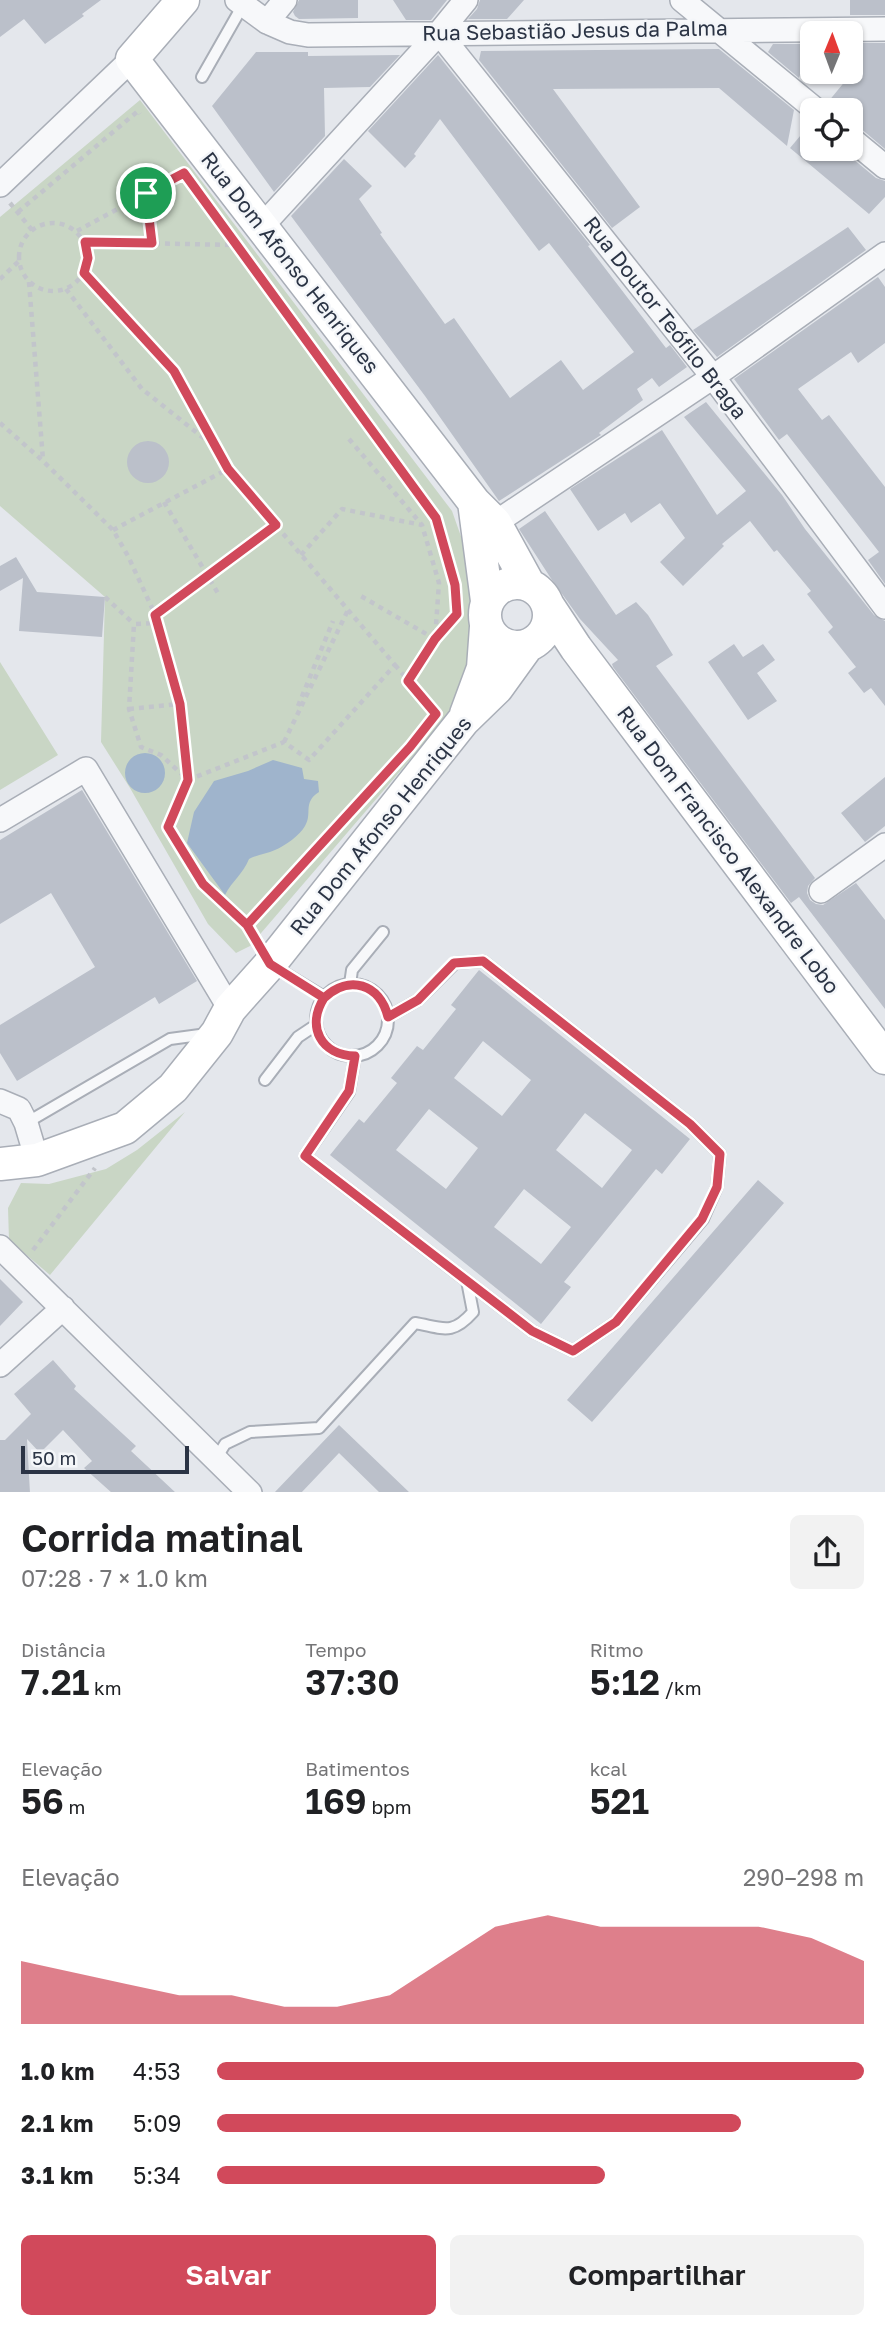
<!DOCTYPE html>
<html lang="pt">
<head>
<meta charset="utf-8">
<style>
	:root { --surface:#fff; --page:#f2f2f2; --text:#202124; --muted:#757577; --accent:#d1495b }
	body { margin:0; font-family:"Golos Text",sans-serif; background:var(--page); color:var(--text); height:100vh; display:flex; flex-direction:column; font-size:26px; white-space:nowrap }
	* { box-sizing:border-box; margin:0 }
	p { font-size:23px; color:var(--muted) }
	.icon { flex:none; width:38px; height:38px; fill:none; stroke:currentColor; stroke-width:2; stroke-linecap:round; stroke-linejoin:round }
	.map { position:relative; height:1492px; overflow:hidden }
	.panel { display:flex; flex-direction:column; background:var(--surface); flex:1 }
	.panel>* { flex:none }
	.needle { width:46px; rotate:1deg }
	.controls { position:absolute; left:800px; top:21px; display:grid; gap:14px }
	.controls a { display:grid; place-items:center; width:63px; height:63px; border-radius:10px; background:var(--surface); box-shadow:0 2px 5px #0004; font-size:35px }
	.scale { position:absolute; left:21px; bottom:18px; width:168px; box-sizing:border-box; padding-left:7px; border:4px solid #2b3445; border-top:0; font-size:19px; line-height:24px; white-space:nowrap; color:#2b3445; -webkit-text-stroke:5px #f4f6f9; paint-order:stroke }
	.pin { position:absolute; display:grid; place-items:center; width:60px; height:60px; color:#fff; margin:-30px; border:4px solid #fff; border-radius:50%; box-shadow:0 2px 7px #0007 }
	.round { display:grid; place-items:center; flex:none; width:74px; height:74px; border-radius:10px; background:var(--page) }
	.summary { display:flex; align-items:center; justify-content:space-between; height:119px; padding:0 21px }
	h1 { font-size:38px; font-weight:600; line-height:52px }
	.figures { display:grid; grid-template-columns:repeat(3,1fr); gap:10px; height:119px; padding:7px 21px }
	.figures div { display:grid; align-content:center }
	.figures b { font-size:35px; font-weight:600 }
	.figures small { font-size:19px; font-weight:400 }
	.figures p { font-size:19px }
	.chart { height:196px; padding:14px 21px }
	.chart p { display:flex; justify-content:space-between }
	.chart svg { width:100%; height:126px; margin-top:7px; fill:var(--accent); opacity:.7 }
	.action { display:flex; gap:14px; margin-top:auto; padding:14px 21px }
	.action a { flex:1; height:80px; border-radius:10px; background:var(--accent); color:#fff; font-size:28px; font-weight:600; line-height:80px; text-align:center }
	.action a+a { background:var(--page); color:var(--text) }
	ul { padding:0 21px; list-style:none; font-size:23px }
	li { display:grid; grid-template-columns:112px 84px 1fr; align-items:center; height:52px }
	li i { height:18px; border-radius:9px; background:var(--accent) }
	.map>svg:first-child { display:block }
</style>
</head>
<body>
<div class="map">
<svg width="885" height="1493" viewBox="0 0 885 1493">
	<rect width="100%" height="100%" fill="#e4e7ec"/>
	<path fill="#c9d6c5" d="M140 100 452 511 476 579 478 641 463 698 250 946 236 953 208 924 130 788 101 742 105 597 0 506V217Z
		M0 662 58 755 0 790Z
		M185 1112 50 1275 9 1240 8 1208 21 1183 49 1184 106 1169 137 1150Z"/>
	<path fill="#9fb4cc" d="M125 773a20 20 0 1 1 40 0a20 20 0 1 1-40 0Z
		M273 760 302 768 304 779 318 781 319 792C302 803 313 813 305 826 300 835 285 846 275 850 267 854 258 854 249 859 243 874 232 881 225 895L187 843 194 812 214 781 248 771Z"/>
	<path fill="#bbc0ca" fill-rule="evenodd" d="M0 0H101L82 14 84 16 45 44 24 19 0 37Z
		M299 0H358V18L299 19 295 16 293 12Z
		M393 0H447L431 20H406Z
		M480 0H524L507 19H468L477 9Z
		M850 0H885V15H850Z
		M850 43H885V149L859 127 850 124V110H838L828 102 851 74Z
		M773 44H812V75H800L799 78 768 52Z
		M719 49 794 110 787 146 719 88 553 89 640 207 612 228 479 60 481 51Z
		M256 52H308V56L400 55 370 87 324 88 325 136 274 192 212 106Z
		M438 55 590 245 588 246 666 348 670 345 687 367 659 387 652 378 637 389 643 400 599 433 601 435 499 501 425 396 291 216 344 159 372 186 359 199 382 233 380 234 445 324 454 318 510 398 561 360 583 390 634 352 549 243 539 251 440 119 414 154 416 156 405 168 368 131Z
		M811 123 812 149H841L876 178 885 181V197L869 214 790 148Z
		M848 227 866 250 717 357 693 330Z
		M878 277 885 287V343L858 363 851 352 798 389 822 420 829 415 885 487V584L868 560 879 552 787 434 779 440 734 379Z
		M706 402 782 495 805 529 874 615 885 621V706L871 688 864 693 848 673 856 667 828 632 833 627 807 594 811 591 777 550 774 552 750 521 722 544 724 546 683 586 660 562 685 538 660 503 631 523 625 513 598 531 570 489 662 430 717 515 746 491 684 417Z
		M127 462a21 21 0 1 1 42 0a21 21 0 1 1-42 0Z
		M545 511 616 615 636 602 648 615 673 655 656 666 815 878 808 886 807 893 810 900 816 904 823 905 856 883 885 920V1009L799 897 791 903 613 667 612 664 618 660 580 619 550 577 519 529Z
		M16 557 37 592 105 597 102 637 19 631 23 578 0 591V566Z
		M734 644 743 657 763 644 775 660 757 673 777 701 748 720 708 662Z
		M885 777V826L865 842 841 813Z
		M82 790 197 981 159 1004 155 997 17 1081 0 1053V1025L95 967 51 893 0 924V840Z
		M479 970 690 1139 662 1174 656 1169 564 1282 571 1287 541 1324 330 1155 359 1119 364 1123 397 1083 391 1078 417 1046 423 1050 456 1009 451 1005ZM483 1041 531 1080 502 1116 454 1078ZM429 1109 478 1148 446 1189 396 1150ZM585 1113 632 1150 602 1188 556 1150ZM524 1189 571 1227 541 1264 494 1227Z
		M758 1180 784 1203 592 1422 567 1400Z
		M0 1279 23 1302 0 1326Z
		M53 1360 76 1386 74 1389 136 1446 131 1451 176 1493H112L84 1468 92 1461 63 1430 40 1453 27 1439 30 1493H0V1440H5L31 1414 14 1394Z
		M339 1425 410 1493H380L339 1453 301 1493H274Z"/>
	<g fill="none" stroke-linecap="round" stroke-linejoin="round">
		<g stroke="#a9aeb7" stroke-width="14">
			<path id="lane" d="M202 77 243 5
				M273 966 324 997
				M350 984 352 970 383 932
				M316 1020a36 36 0 1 1 72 0a36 36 0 1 1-72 0Z
				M355 1056 349 1092 305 1156 467 1281
				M265 1080 298 1037 316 1025
				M26 1123 170 1039 207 1034
				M216 1459 225 1444 250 1432 319 1428 415 1323C443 1328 452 1336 473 1312L467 1281 532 1331 573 1351 616 1322 703 1219 717 1187 720 1154 690 1124 483 961 455 963 418 1000 388 1017"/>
		</g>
		<g stroke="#a9aeb7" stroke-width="26">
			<path id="street" d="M237 0 267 22 285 0
				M682 0 816 110
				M267 22 290 32 308 35 885 29
				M439 33 713 377 885 607
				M850 138 885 167
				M0 185 132 59
				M262 226 439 33 466 0
				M495 523 713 377 885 254
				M0 820 86 769 230 1009
				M821 891 885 845
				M0 1101 19 1109 26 1123 37 1160
				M0 1247 250 1493
				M0 1365 63 1308"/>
		</g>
		<g stroke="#a9aeb7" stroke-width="35">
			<path id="secondary" d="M183 0 132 59 474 502 495 523 529 585
				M474 502 487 601
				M485 615a32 32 0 1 1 64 0a32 32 0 1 1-64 0Z
				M547 604 576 648 885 1058
				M466 714 483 668 486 627
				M0 1164 37 1160 125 1128 173 1088 217 1033 230 1009 270 964 463 721 497 688 528 645"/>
		</g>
		<path stroke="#c2c5cb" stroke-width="4.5" stroke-dasharray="5 5" stroke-linecap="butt" d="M146 193 152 243
			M204 200 436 518 455 585 457 614 435 639 408 681
			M10 203 32 230
			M18 212 138 111 140 114
			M19 257a34 34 0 1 1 68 0a34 34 0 1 1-68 0Z
			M77 231 184 173
			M85 242 236 245
			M84 273 174 371 228 469 395 665 309 760 284 742 188 780 161 755 141 747 129 709 134 624 159 623
			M0 279 19 261
			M29 282 43 460
			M66 289 142 389 211 444
			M0 423 43 461 113 530 128 556 159 623 180 704 188 780 168 827 203 884 247 925 257 942
			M349 439 422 525
			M164 502 219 595
			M113 530 228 469
			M301 555 342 509 422 525 439 583 435 639 359 595
			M105 597 134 624
			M155 615 276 525
			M395 665 436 713
			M298 706 333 621
			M129 709 180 704
			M284 742 348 610
			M247 925 374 786
			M33 1250 95 1168"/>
		<use href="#lane" stroke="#f7f8fa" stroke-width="10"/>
		<use href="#street" stroke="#f7f8fa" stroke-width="23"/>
		<use href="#secondary" stroke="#fff" stroke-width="32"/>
	</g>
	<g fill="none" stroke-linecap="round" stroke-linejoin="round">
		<g stroke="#fff" stroke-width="14">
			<path id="route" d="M146 193 152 243 85 242 88 258 84 273 174 371 228 469 276 525 155 615 180 704 188 780 168 827 203 884 247 925 270 964 324 998C349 974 380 984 388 1017L418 1000 454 963 483 961 690 1124 720 1154 717 1187 702 1219 616 1322 573 1351 532 1331 305 1156 349 1091 355 1056C321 1055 306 1027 324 998L270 964 247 925 410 747 436 714 408 681 435 639 457 614 455 585 436 518 184 173 146 193"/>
		</g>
		<use href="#route" stroke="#d1495b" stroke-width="9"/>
	</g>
	<g text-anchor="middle" stroke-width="5" stroke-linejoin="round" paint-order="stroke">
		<g font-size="21" fill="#2b3445" stroke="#f4f6f9">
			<text transform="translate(575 31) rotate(-1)" y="7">Rua Sebastião Jesus da Palma</text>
			<text transform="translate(290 263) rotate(52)" y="7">Rua Dom Afonso Henriques</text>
			<text transform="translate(665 318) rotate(52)" y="7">Rua Doutor Teófilo Braga</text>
			<text transform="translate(381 826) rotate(-51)" y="7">Rua Dom Afonso Henriques</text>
			<text transform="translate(728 850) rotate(53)" y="7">Rua Dom Francisco Alexandre Lobo</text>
		</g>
	</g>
</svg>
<div class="controls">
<a><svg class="needle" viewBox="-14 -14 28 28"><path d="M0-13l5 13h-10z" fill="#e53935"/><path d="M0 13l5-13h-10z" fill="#757577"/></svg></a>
<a><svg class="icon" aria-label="locate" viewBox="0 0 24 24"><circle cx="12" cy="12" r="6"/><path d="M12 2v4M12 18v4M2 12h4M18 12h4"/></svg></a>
</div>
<div class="scale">50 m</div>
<div class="pin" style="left:146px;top:193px;background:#1e9e55"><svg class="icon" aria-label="arrive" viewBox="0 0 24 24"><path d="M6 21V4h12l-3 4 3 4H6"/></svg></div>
</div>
<section class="panel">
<div class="summary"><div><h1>Corrida matinal</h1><p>07:28 · 7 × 1.0 km</p></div><a class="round"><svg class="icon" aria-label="share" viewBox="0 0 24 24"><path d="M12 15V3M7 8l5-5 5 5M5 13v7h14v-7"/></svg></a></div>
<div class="figures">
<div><p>Distância</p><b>7.21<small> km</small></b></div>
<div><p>Tempo</p><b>37:30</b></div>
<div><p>Ritmo</p><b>5:12<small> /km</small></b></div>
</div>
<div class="figures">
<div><p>Elevação</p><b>56<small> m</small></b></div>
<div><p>Batimentos</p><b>169<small> bpm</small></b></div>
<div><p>kcal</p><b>521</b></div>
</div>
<div class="chart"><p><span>Elevação</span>290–298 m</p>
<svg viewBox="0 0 160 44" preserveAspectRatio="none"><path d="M0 44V22L10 26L20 30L30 34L40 34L50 38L60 38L70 34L80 22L90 10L100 6L110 10L120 10L130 10L140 10L150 14L160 22V44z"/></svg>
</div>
<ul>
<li><b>1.0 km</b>4:53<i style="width:100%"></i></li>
<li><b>2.1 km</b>5:09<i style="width:81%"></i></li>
<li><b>3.1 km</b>5:34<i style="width:60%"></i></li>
</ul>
<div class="action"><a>Salvar</a><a>Compartilhar</a></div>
</section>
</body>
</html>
